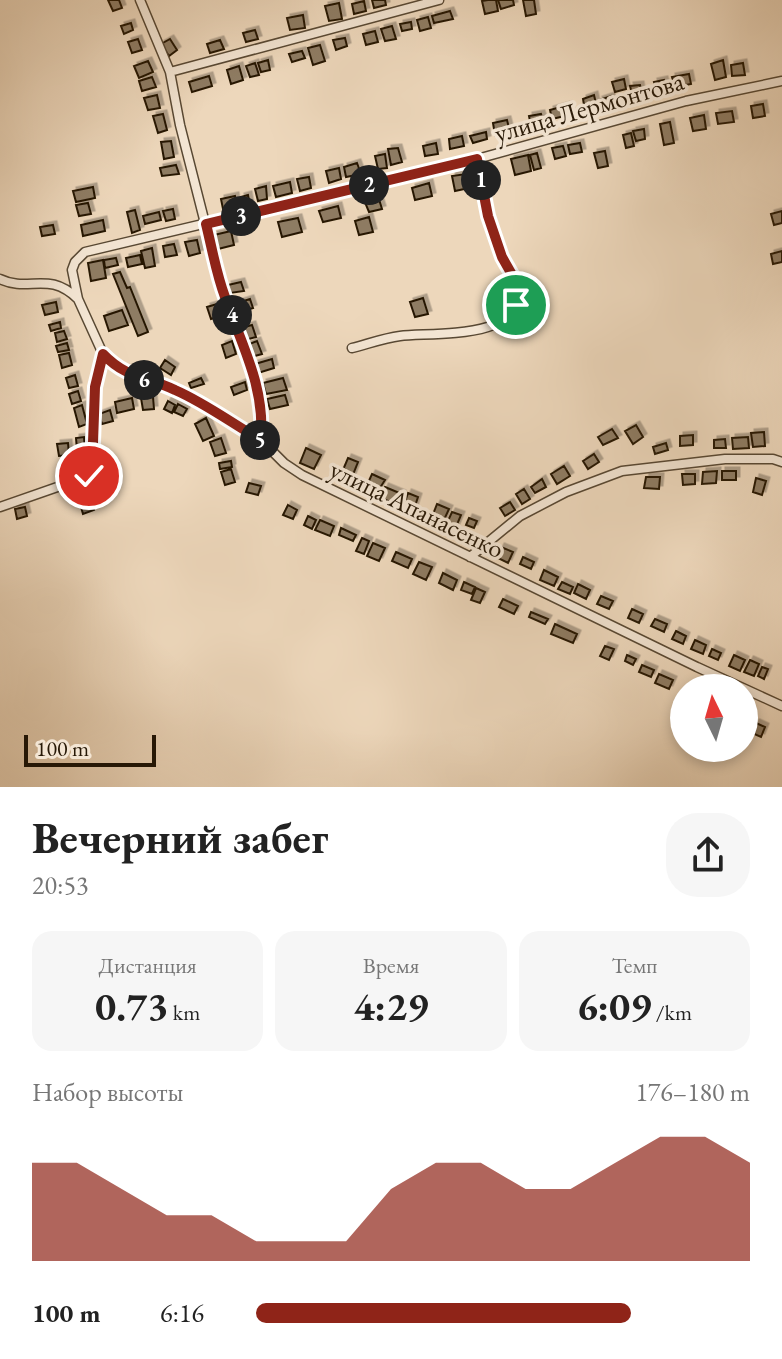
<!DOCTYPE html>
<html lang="ru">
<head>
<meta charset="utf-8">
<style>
	:root { --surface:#fff; --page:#f6f6f6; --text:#222; --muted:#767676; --accent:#8f2418 }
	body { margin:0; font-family:"EB Garamond",serif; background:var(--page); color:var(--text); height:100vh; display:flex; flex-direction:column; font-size:30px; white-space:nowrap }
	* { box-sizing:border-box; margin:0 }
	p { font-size:26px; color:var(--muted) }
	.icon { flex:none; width:44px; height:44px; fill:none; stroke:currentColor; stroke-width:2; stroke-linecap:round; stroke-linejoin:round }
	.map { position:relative; height:787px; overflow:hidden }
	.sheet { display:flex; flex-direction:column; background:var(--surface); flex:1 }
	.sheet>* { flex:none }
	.needle { width:52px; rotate:355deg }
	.tools { position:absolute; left:670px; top:674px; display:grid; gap:16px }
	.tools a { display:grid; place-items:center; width:88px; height:88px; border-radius:50%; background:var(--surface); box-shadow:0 4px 12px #0003; font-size:40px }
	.scale { position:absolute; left:24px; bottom:20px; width:132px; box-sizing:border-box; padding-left:8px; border:4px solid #271806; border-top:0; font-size:22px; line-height:28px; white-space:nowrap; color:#271806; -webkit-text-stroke:6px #f3e5d3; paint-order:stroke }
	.pin { position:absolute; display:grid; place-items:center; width:68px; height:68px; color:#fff; margin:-34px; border:4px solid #fff; border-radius:50%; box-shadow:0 2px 8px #0007 }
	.km { position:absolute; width:40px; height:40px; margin:-20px; border-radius:50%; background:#222; color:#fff; font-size:22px; line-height:40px; text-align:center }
	.round { display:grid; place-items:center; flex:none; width:84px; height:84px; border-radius:32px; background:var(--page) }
	.overview { display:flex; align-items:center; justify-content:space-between; height:136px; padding:0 32px }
	h1 { font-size:44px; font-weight:700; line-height:60px }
	.figures { display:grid; grid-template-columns:repeat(3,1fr); gap:12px; height:136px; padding:8px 32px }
	.figures div { display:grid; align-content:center; border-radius:20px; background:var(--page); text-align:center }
	.figures b { font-size:40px; font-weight:700 }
	.figures small { font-size:22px; font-weight:400 }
	.figures p { font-size:22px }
	.chart { height:224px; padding:16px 32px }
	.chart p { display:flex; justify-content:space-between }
	.chart svg { width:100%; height:144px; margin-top:8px; fill:var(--accent); opacity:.7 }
	ul { padding:0 32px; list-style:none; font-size:26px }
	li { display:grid; grid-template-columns:128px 96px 1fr; align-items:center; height:60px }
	li i { height:20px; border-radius:10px; background:var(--accent) }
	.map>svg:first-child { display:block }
</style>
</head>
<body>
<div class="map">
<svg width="782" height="787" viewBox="0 0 782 787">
	<defs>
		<filter id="shadow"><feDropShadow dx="3.5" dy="-3.5" stdDeviation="0" flood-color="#0004"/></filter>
	</defs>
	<rect width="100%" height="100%" fill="#edd7bb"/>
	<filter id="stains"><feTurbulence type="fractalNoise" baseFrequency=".0025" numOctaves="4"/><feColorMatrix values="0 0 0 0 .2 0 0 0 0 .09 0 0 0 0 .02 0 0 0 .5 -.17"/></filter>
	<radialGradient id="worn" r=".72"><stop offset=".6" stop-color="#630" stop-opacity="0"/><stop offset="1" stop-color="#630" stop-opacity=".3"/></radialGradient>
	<path fill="#8e7b64" stroke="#271806" stroke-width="2" filter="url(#shadow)" d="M108 0H119L122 8 113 11Z
		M372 0H385L386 5 374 8Z
		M488 0H496L498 11 485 14 482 1Z
		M498 0H513L514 5 501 9Z
		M523 0H534L536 14 526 16Z
		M364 1 366 11 354 14 352 4Z
		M339 3 342 19 329 21 325 6Z
		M450 11 453 19 434 23 432 16Z
		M303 15 305 28 290 30 287 18Z
		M428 17 431 28 420 31 417 20Z
		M411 22 412 29 402 31 400 24Z
		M131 23 133 30 124 34 121 26Z
		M392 26 396 39 385 41 381 29Z
		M255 30 258 39 246 42 243 33Z
		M375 31 378 42 366 45 363 34Z
		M345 38 347 46 336 50 333 40Z
		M138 39 142 50 132 53 128 42Z
		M170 39 177 50 169 56 161 44Z
		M220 40 224 49 210 53 207 44Z
		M320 45 325 61 313 65 308 48Z
		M302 51 305 58 292 62 289 54Z
		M268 60 270 70 261 72 258 63Z
		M723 60 726 77 715 80 711 64Z
		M148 61 153 72 139 78 134 66Z
		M255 63 259 75 250 77 246 66Z
		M743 63 745 75 732 76 731 65Z
		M239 66 243 80 231 84 227 70Z
		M689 74 691 84 675 87 672 77Z
		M209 76 212 86 192 92 189 82Z
		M152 77 156 87 142 91 139 81Z
		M624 79 626 89 615 92 612 82Z
		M664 80 667 91 657 93 654 82Z
		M640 85 642 97 633 98 630 86Z
		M157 95 160 108 148 110 144 98Z
		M594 95 597 108 585 111 583 99Z
		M611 96 612 104 602 107 599 100Z
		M763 104 765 116 753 118 751 106Z
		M568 105 569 115 552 119 550 110Z
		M732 111 734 122 718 124 716 113Z
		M163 114 167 130 158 133 153 116Z
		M541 114 544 123 531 126 529 116Z
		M704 115 706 129 693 131 690 118Z
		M507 120 510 132 495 135 493 123Z
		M670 122 674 143 664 145 660 124Z
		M644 129 645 139 636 141 633 131Z
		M486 132 487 139 473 143 470 136Z
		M631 133 634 146 626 148 623 135Z
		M462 136 464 146 450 149 449 139Z
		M171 141 174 157 164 159 161 142Z
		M436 143 438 154 425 156 423 146Z
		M580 143 582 152 570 154 568 145Z
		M563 146 566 156 555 159 552 148Z
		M398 148 402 162 391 165 388 149Z
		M605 151 608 166 598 168 594 153Z
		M537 153 541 168 534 170 530 155Z
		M385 154 387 168 378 169 375 156Z
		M528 155 531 171 515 175 511 159Z
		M357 163 361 174 346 177 344 167Z
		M176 165 179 174 162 176 160 168Z
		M339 168 341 179 329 183 326 171Z
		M466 174 469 188 455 191 452 176Z
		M309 177 311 188 300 191 297 179Z
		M290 182 292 193 276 197 273 186Z
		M429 183 432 196 415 200 412 188Z
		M266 186 267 199 258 201 255 189Z
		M93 187 95 198 76 202 73 191Z
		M248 195 250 206 244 208 241 197Z
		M235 196 237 207 223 209 221 199Z
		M378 196 382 209 369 212 364 200Z
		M88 203 91 214 79 216 76 205Z
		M338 206 341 218 323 222 319 211Z
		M173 209 175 219 166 221 163 211Z
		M135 210 140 230 132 233 127 212Z
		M782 211V223L774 225 771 214Z
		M159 212 161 220 145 224 143 216Z
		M369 217 373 232 359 235 355 221Z
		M298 218 302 232 282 237 278 222Z
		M103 220 105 231 83 236 81 225Z
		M53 225 55 234 42 236 40 227Z
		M231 231 234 245 218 249 214 235Z
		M197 240 200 253 189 256 185 242Z
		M174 244 177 255 165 257 163 246Z
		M152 248 155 266 145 268 141 251Z
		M782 251V262L773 264 771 254Z
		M140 255 142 264 128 267 126 258Z
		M116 258 118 265 105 268 104 260Z
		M103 260 106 278 91 281 88 263Z
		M120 272 127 288 130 287 148 332 138 336 113 274Z
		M241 282 244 291 230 293 228 285Z
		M423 298 428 314 415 317 410 302Z
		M250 299 253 308 236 313 234 304Z
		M56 302 58 312 45 315 42 305Z
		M217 304 221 316 211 319 207 307Z
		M122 310 128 325 109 331 104 316Z
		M60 322 61 328 51 331 49 325Z
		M252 325 256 337 245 340 241 328Z
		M64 331 67 339 57 342 55 333Z
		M232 341 236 354 226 358 222 345Z
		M257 341 262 354 251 357 247 345Z
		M67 343 69 350 58 352 56 346Z
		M69 353 72 365 62 368 59 355Z
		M272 359 274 368 258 373 255 364Z
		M165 360 175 367 171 375 160 368Z
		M75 375 78 386 69 388 66 378Z
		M201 378 204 384 191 388 189 383Z
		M283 378 287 390 266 394 263 383Z
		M245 382 247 390 234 395 231 387Z
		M78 391 81 401 72 404 69 394Z
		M285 395 288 405 270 409 267 399Z
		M153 397 154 409 143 410 141 398Z
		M132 398 134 409 117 413 115 402Z
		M168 401 175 405 172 413 164 409Z
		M178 404 187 409 183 416 174 412Z
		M82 405 87 424 79 427 74 408Z
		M110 410 113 421 102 424 99 414Z
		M206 418 214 436 203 441 195 424Z
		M636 425 643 437 633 444 625 431Z
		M612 429 618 438 603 445 598 437Z
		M764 432 765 446 753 447 751 433Z
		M693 435V445L680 446V436Z
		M84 437 85 450H77L76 438Z
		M748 437 749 448 733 449 732 438Z
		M221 438 226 453 215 456 210 442Z
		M725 439 726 448H714V440Z
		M68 443 69 455 59 456 57 444Z
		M666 443 668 450 655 454 653 447Z
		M306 448 321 455 314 469 300 463Z
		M594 454 599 462 588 469 583 461Z
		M348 458 358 462 350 482 340 477Z
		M231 461 232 467 220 469 219 463Z
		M82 462 84 475 73 476 72 464Z
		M564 466 570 476 557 484 551 474Z
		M231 469 235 482 225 485 221 472Z
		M717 471 716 483 702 484 703 472Z
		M722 471H736V480H722Z
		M109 472 111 485 101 486 99 474Z
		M372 474 385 480 378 491 367 485Z
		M682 474H695V484L683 485Z
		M646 477H660L659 489 644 488Z
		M756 478 766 481 762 495 753 492Z
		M542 479 546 487 535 493 531 487Z
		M249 483 261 486 258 495 246 492Z
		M83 484 84 490 73 494 71 487Z
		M385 487 402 494 397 505 381 498Z
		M524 489 530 499 522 504 516 494Z
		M408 493 418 497 413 512 403 508Z
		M90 497 94 510 83 514 79 500Z
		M510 502 515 510 505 516 500 508Z
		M437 504 449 509 443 522 432 517Z
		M288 505 297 510 293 519 283 515Z
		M25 507 27 516 17 519 15 509Z
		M452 512 461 515 456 527 447 523Z
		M308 516 316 520 312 529 304 525Z
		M469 518 477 521 474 528 466 525Z
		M320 520 334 526 330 536 315 530Z
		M341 528 356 535 353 541 339 535Z
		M362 538 369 541 364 554 356 551Z
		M373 543 385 548 379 561 367 556Z
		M501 547 513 552 508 563 496 557Z
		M396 552 412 559 408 568 392 561Z
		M523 557 534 562 531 569 520 564Z
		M419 562 432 567 426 580 413 574Z
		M544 570 558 577 554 586 540 580Z
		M443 573 457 580 453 590 439 583Z
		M464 582 475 587 472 594 461 590Z
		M562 582 573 587 570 594 558 589Z
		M578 584 590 590 586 599 574 593Z
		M476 588 485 592 480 603 471 600Z
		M601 596 613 601 609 609 597 604Z
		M503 599 518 606 514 614 499 607Z
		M632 609 643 614 639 623 628 618Z
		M531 612 548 619 545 624 529 617Z
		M655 619 667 624 664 632 651 626Z
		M555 624 577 634 573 643 551 634Z
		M676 631 686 636 683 644 672 639Z
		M695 640 706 645 703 654 691 649Z
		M605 646 614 649 609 660 600 656Z
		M712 649 721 653 718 660 709 656Z
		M627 655 636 659 633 665 625 661Z
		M734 655 745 660 740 671 729 666Z
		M750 660 759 664 754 676 744 672Z
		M642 665 654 670 651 677 639 672Z
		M762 667 768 669 764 679 758 676Z
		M659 674 673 680 669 689 655 683Z
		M756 723 765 727 761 737 752 733Z"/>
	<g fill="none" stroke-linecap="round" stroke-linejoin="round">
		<g stroke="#584833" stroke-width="11">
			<path id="minor" d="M140 0 170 72 180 125 223 294 260 393 263 423 261 440
				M170 72 439 0
				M782 81 686 101 477 159 85 252 75 262 72 270 78 299 103 354 114 366 142 379 173 389 190 398 261 440 284 463 302 475 697 667 782 706
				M0 279C29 293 48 270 78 299
				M352 348C368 344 384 338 400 336 431 332 525 341 517 289 515 276 506 267 501 255 489 225 484 192 477 159
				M0 507 89 476 92 470 95 387 103 354
				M470 557 520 516 566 492 622 471 725 459H773L782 462"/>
		</g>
		<use href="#minor" stroke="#f3e5d3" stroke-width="8"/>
	</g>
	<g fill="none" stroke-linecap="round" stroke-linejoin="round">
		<g stroke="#fff" stroke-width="16">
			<path id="route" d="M89 476 92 470 95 387 103 354C127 379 146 376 175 390 205 403 233 424 261 440 265 386 242 346 225 297 216 273 212 248 206 224L477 159 488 216 502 257 515 280 518 293 516 305"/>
		</g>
		<use href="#route" stroke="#8f2418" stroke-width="10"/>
	</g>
	<g text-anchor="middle" stroke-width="7" stroke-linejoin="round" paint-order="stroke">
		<g font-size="26" fill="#271806" stroke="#f3e5d3">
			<text transform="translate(589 107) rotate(-16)" y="9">улица Лермонтова</text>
			<text transform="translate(417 509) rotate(26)" y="9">улица Апанасенко</text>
		</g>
	</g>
	<rect width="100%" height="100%" filter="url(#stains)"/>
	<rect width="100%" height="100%" fill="url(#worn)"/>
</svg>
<div class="tools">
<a><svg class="needle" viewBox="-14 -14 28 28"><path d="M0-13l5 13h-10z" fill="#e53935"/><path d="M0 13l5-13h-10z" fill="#767676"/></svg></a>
</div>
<div class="scale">100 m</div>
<div class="pin" style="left:516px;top:305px;background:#1e9e55"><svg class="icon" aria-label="arrive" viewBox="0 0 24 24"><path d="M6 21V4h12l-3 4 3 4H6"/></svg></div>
<div class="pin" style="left:89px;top:476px;background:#d93025"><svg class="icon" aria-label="check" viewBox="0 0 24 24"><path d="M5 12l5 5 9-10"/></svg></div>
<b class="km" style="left:481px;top:180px">1</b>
<b class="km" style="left:369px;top:185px">2</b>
<b class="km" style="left:241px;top:216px">3</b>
<b class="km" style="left:232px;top:315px">4</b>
<b class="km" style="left:260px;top:440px">5</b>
<b class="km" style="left:144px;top:380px">6</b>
</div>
<section class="sheet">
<div class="overview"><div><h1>Вечерний забег</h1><p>20:53</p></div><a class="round"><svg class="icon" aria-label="share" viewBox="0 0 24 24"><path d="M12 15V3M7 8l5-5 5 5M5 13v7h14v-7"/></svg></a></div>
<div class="figures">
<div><p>Дистанция</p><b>0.73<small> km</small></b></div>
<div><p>Время</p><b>4:29</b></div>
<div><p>Темп</p><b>6:09<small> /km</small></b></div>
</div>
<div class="chart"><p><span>Набор высоты</span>176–180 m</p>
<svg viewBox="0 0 160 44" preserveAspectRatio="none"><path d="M0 44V14L10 14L20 22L30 30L40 30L50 38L60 38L70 38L80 22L90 14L100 14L110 22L120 22L130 14L140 6L150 6L160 14V44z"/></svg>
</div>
<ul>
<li><b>100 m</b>6:16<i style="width:76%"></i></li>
</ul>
</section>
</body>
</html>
